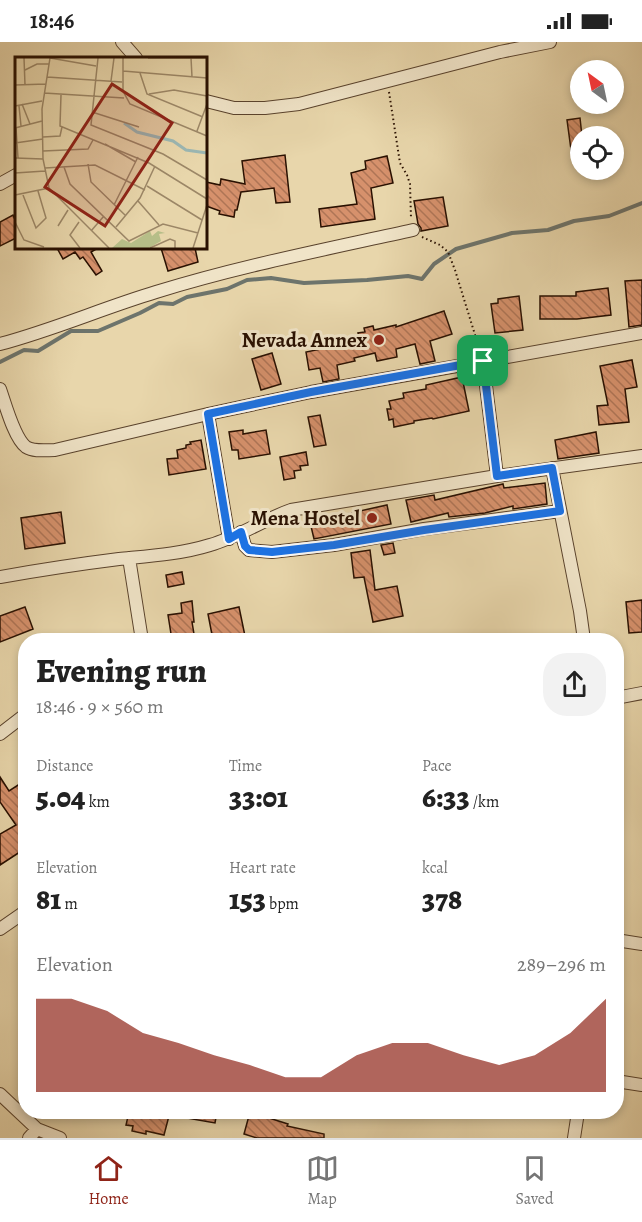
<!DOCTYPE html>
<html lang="en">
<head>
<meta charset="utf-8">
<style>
	:root { --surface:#fff; --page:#f2f2f2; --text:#222; --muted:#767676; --line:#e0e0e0; --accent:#8f2418 }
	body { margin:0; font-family:Alegreya,serif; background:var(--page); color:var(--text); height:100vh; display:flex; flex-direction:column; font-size:22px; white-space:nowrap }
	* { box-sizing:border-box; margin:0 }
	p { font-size:20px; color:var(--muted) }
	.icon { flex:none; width:33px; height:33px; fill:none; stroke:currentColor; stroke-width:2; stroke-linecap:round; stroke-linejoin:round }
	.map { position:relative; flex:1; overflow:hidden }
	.sheet { position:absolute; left:18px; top:591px; width:606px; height:486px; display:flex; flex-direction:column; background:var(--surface); border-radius:24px; box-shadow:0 3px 9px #0003 }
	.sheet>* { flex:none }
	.needle { width:39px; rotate:327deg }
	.fabs { position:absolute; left:570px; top:18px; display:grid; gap:12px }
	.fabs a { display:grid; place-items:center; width:54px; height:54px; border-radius:50%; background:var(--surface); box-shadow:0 3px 9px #0003; font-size:30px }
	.pin { position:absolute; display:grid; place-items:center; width:51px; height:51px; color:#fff; margin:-26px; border-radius:12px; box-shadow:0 3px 9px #0006 }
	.round { display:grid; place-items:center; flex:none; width:63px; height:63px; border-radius:24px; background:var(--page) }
	.overview { display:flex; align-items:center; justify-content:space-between; height:102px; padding:0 18px }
	h1 { font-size:33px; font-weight:800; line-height:45px }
	.metrics { display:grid; grid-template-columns:repeat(3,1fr); gap:9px; height:102px; padding:6px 18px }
	.metrics div { display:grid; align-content:center }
	.metrics b { font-size:30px; font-weight:800 }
	.metrics small { font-size:16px; font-weight:400 }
	.metrics p { font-size:16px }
	.chart { height:168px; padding:12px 18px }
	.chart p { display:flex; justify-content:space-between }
	.chart svg { width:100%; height:108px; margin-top:6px; fill:var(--accent); opacity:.7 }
	.status { display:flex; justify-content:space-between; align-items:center; height:42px; padding:0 30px; background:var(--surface); direction:ltr }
	.status svg { height:16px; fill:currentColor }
	.tab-bar { display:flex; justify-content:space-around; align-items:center; height:84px; border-top:2px solid var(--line); background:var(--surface); font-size:16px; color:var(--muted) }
	.tab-bar a { display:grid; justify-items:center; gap:3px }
	.tab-bar .active { color:var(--accent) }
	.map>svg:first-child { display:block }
</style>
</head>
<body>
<div class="status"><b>18:46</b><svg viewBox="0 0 49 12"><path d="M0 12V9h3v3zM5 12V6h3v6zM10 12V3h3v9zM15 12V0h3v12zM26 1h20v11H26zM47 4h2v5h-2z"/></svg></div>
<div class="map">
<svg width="642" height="1096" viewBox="0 0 642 1096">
	<defs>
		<pattern id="building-back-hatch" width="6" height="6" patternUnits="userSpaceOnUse" patternTransform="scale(1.5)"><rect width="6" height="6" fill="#d6916c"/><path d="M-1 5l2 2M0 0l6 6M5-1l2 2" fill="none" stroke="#ae7556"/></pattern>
	</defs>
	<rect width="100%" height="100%" fill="#e8d6ab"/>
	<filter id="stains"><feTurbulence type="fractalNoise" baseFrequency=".00333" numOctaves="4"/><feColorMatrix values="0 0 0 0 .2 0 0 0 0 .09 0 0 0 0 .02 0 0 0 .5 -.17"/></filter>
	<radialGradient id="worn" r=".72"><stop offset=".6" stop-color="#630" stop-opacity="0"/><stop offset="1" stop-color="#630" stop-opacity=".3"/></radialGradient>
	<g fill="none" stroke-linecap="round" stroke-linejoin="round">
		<path stroke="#6d746c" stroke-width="4" d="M0 320 24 308 38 309 71 289H98L140 271 159 261 173 262 187 255 227 247 247 238 271 236 304 241 367 238 408 234 422 237 434 222 456 207 512 191 548 188 574 179 609 174 642 161"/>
	</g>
	<path fill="url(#building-back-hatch)" stroke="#291001" stroke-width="1.5" d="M580 76 582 94H580V113L572 115 567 78Z
		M285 113 290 160 276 161 274 146 241 150 237 168H235L234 175 219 172 220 169 206 164V140L220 143 221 137 245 142 242 119Z
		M387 114 393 141 371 146 375 177 321 185 319 167 357 162 351 131 366 127 365 119Z
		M443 155 448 184 421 189V186L418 182 414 159Z
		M13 173 16 180V196L0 204V180Z
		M57 206H98L91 210 102 229 96 233 83 215 80 217 75 210 63 217Z
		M161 206H195L198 220 168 229Z
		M642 238V283L629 285 625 239Z
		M608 246 611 273 577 277H540V254H576V250Z
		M519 254 523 288 495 291 491 262 498 261V257Z
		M444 269 452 292 430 299 435 319 420 322 415 302 396 307 397 315 377 319 375 311 354 316 355 319 337 323 339 337 323 340 320 326 309 328 306 310 326 306 325 302 339 300 340 303 360 300 358 291 365 290 364 286 373 284 374 288 396 283V285Z
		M272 311 281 342 261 348 252 317Z
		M632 318 637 345 625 347 629 380 599 383 597 364 608 363 600 324Z
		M462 335 469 369 433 377 432 376 414 379V381L394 385 393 377 389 378 387 367H391L389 359 404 356 403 351 426 347V343Z
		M320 373 326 403 314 405 308 375Z
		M243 388V392L266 388 270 412 239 417 238 408H232L229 390Z
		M596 390 599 411 558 417 555 398Z
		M201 398 206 427 169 433 167 417 178 416 177 408 186 406V403L191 402 190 400Z
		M306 410 308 423 300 424 301 428 294 429 295 436 284 438 280 415Z
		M545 441 547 462 513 467V464L485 471 449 475 448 471 411 480 406 458 434 453 435 458 503 442 504 446Z
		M387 463 391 482 314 497 310 480Z
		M61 470 65 501 25 507 21 476Z
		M393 501 395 511 384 513 381 503Z
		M370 508 375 548 397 544 403 574 373 580 364 535 354 536 351 511Z
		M182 530 184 542 168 545 166 533Z
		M642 558V590L629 591 626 560Z
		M192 559 194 580H192L195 598H172L168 573 182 571 181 561Z
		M25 565 33 587 0 600V574Z
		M239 565 245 594 223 598H213L208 572Z
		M0 735 9 749 26 738V806L0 823V792L16 783 0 760Z
		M129 1070H170L164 1093 146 1089V1092L132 1089 133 1084 126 1083Z
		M176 1070H217L215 1081 175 1074Z
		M250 1070 288 1082 287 1084 324 1092V1096H257L244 1092Z"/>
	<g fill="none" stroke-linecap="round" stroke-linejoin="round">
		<g stroke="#59422c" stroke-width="14">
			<path id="street" d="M122 0 136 16
				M206 59 234 66H265L299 62 500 10 550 0
				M0 142 16 133
				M0 302C53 288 103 266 156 250 240 224 327 207 413 188
				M483 319 497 434
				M0 347C5 361 14 396 26 405 34 410 46 408 55 408L208 372 311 350 642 291
				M208 372 229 497
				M552 426 580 569 584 598
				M241 490 245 504 249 508 272 510 334 503 424 487 560 469
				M129 516 141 592 139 598
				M0 535C40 528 79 522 119 517 149 514 181 512 210 503 238 495 263 478 291 468L497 434 642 414
				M616 656 642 651
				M0 692 26 672
				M0 887 26 869
				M616 898 642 902
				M616 1039 642 1043
				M0 1052 37 1087 60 1096
				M29 1096 37 1087
				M574 1096 578 1070"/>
		</g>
		<path stroke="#291001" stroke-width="2" stroke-dasharray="1.5 3" stroke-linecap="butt" d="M389 50 400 121 407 133 410 142 411 176
			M422 195 440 203 448 210 455 228 480 309"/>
		<use href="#street" stroke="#f0e4c8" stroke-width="12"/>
	</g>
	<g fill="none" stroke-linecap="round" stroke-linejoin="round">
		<g stroke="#fff" stroke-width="12">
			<path id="route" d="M483 319 497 434 552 426 560 469 424 488 334 503 272 510 249 508 245 504 241 490 229 497 208 372 311 350Z"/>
		</g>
		<use href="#route" stroke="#1a73e8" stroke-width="8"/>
	</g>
	<g fill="#8f2418" stroke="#f0e4c8" stroke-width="2">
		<circle cx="379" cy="298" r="6"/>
		<circle cx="372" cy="476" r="6"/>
	</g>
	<g text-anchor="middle" stroke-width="6" stroke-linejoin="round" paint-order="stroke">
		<g font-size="21" font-weight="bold" fill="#291001" stroke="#f0e4c8" text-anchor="end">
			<text x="367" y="305">Nevada Annex</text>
			<text x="360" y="483">Mena Hostel</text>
		</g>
	</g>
	<g transform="translate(15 15)">
		<rect width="192" height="192" fill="#e8d6ab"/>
		<path d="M135 174 137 179 143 174 150 176 144 177 146 184 134 191H97L107 182 116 186Z" fill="#b6be88"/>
		<path fill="none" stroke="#9bb7b3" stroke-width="3" d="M109 66 122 75 158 84 171 93 192 96"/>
		<path fill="none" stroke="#9c8767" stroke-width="1.5" d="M9 1 10 28M35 1 27 52 28 102 34 131 94 191M35 1 81 9M83 1 76 68 148 97 192 123M108 1V34L115 47 192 79M133 1H192M176 1 177 20M10 13 22 7H34M108 14 192 21M125 16 132 37 188 60M32 20 107 25M96 24 99 1M0 28 31 27M29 36 109 41M134 37 159 33 192 39M46 38 45 69 134 106 192 142M7 47 15 67M0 49 27 44M4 49 6 69M77 55 124 70M0 71 27 64M1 71 3 101M182 74 192 47M28 80 45 79 47 70M0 86 28 82M90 87 121 105M28 94 73 92 78 83M0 101 28 102M73 107 76 125 111 159M49 110 55 127 114 184 148 167 183 176M30 111 80 108 130 133M0 116 30 114M132 129 187 163M0 138 34 131M8 138 21 171 31 161 23 134M123 144 144 168M99 148 123 100M0 165 9 183 29 190M64 165 55 178 65 191M43 169 53 153M101 170 125 141 140 109M76 174 89 159M135 191 155 182 160 184V191M178 191 192 148"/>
		<path fill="#8f2418" fill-opacity="0.15" stroke="#8f2418" stroke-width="3" d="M97 27 157 66 90 169 30 130Z"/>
		<rect width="192" height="192" fill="none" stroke="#291001" stroke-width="3"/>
	</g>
	<rect width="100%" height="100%" filter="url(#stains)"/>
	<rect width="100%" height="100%" fill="url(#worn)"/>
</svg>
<div class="fabs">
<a><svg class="needle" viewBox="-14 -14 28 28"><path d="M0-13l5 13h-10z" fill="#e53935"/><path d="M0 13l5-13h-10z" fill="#767676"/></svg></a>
<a><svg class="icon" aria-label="locate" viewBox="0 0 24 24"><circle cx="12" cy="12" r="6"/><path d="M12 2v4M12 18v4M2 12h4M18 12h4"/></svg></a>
</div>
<div class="pin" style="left:483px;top:319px;background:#1e9e55"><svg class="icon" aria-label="arrive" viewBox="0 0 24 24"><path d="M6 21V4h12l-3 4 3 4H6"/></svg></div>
<section class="sheet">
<div class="overview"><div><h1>Evening run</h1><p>18:46 · 9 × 560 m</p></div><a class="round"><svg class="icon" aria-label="share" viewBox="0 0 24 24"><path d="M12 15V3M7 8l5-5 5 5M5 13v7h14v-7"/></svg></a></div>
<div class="metrics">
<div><p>Distance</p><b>5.04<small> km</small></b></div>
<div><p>Time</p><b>33:01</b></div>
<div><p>Pace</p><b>6:33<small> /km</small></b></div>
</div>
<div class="metrics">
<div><p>Elevation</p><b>81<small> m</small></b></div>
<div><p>Heart rate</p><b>153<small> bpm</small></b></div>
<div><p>kcal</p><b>378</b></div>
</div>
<div class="chart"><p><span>Elevation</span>289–296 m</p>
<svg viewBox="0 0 160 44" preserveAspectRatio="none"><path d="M0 44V6L10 6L20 11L30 20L40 24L50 29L60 33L70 38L80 38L90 29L100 24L110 24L120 29L130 33L140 29L150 20L160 6V44z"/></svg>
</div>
</section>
</div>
<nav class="tab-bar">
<a class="active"><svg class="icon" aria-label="home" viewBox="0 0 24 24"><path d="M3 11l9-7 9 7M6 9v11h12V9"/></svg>Home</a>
<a><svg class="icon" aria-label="map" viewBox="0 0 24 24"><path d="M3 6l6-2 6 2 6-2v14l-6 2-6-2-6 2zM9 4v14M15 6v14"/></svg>Map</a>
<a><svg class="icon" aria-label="saved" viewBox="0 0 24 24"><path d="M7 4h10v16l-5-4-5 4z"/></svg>Saved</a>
</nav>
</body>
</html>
